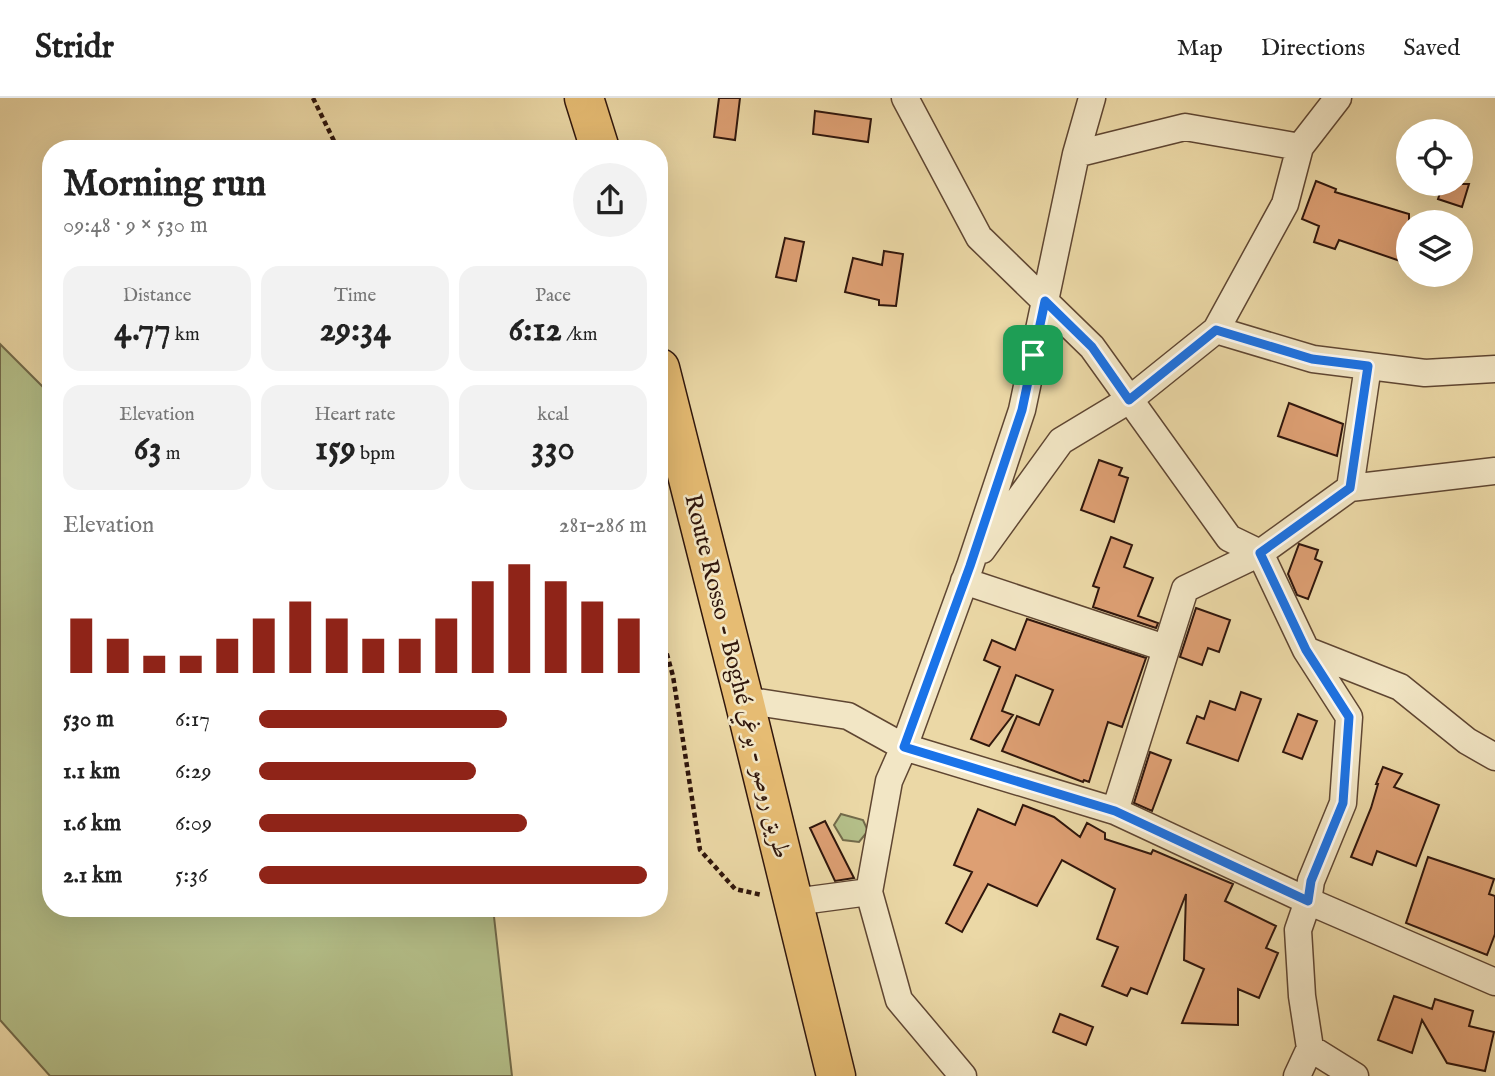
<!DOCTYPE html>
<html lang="en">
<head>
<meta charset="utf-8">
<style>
	:root { --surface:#fff; --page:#f2f2f2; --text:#222; --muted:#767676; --line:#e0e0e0; --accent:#8f2418 }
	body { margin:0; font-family:"IM FELL English",Amiri,serif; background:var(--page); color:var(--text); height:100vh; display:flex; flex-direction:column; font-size:26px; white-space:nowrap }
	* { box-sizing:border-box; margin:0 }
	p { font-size:23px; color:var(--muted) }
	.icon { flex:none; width:38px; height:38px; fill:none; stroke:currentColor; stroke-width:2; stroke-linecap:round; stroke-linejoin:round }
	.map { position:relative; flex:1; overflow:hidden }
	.drawer { position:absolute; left:42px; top:42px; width:626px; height:777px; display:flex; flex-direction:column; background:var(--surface); border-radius:28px; box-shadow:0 7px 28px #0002 }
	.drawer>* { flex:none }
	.controls { position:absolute; left:1396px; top:21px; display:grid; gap:14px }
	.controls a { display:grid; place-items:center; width:77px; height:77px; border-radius:50%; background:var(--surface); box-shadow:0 7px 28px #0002; font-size:35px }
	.pin { position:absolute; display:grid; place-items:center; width:60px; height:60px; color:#fff; margin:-30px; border-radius:14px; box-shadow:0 4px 10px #0006 }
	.round { display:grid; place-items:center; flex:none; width:74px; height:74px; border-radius:37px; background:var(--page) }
	.summary { display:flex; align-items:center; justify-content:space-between; height:119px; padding:0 21px }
	h1 { font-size:38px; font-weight:700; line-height:52px }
	.stats { display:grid; grid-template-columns:repeat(3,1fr); gap:10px; height:119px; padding:7px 21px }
	.stats div { display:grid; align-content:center; border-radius:18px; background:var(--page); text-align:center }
	.stats b { font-size:35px; font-weight:700 }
	.stats small { font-size:19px; font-weight:400 }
	.stats p { font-size:19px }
	.chart { height:196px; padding:14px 21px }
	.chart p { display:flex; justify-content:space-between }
	.chart svg { width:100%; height:126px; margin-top:7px; stroke:var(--accent); stroke-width:6 }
	ul { padding:0 21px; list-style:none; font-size:23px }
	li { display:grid; grid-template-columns:112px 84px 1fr; align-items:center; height:52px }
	li i { height:18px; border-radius:9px; background:var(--accent) }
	header { display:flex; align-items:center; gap:42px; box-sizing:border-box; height:98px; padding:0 35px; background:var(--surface); border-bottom:2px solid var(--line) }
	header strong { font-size:33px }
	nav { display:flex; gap:38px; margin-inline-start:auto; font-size:24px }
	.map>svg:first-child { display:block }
</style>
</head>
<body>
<header>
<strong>Stridr</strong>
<nav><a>Map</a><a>Directions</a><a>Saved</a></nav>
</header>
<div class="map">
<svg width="1495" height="978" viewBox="0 0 1495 978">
	<rect width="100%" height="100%" fill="#ebd8a6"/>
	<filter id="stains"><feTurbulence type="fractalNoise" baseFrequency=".00286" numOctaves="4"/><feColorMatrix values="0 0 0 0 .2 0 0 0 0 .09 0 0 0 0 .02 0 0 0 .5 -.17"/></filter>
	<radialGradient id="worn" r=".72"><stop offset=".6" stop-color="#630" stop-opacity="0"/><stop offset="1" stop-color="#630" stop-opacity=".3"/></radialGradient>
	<path fill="#b4bf89" stroke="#726a4a" stroke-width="2" d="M0 246 51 297V810H493L512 978H50L0 922Z
		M841 716 863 722 868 733 859 744 843 742 834 727Z"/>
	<path fill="#dd9f73" stroke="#30160c" stroke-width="2" d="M719 0H740L735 42 714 39Z
		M815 13 871 21 868 44 813 36Z
		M1316 83 1336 91 1335 94 1409 116V166L1339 142 1335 151 1314 144 1319 128 1302 121Z
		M1443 86H1469L1462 109 1438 101Z
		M785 140 804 144 796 183 776 179Z
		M884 153 903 156 896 208 879 207V202L845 194 853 160 882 167Z
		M1289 305 1343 326 1337 358 1278 338Z
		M1099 362 1122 370 1119 377 1128 380 1114 424 1081 412Z
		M1111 439 1132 447 1124 469 1153 480 1138 518 1158 525 1156 530 1093 509 1099 490 1093 488Z
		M1299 446 1318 452 1315 461 1322 464 1308 501 1297 497 1288 476Z
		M1196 510 1230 522 1219 554 1208 550 1202 567 1180 559Z
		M1027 521 1146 560 1122 629 1108 624 1089 684 1084 682 1083 684 1002 653 1017 618 1039 627 1053 592 1016 577 1002 613 1013 617 989 648 971 641 1000 569 984 562 992 542 1015 552Z
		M1241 594 1261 601 1238 663 1187 645 1197 618 1204 621 1210 603 1235 612Z
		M1298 616 1317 623 1302 661 1283 654Z
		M1150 654 1171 662 1152 713 1134 705Z
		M1383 669 1402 676 1394 689 1439 707 1416 768 1377 753 1372 767 1351 759 1371 710 1378 686H1376Z
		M1023 707 1054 719 1080 739 1087 725 1105 735V741L1151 756 1153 752 1233 786 1225 803 1276 828 1266 850 1278 855 1259 900 1238 891V927L1182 925 1204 871 1184 862 1186 796 1147 896 1131 890 1127 898 1102 888 1118 849 1097 841 1115 791 1062 762 1037 808 988 786 962 834 946 825 972 774 954 767 978 711 1015 727Z
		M825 723 854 780 835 783 810 730Z
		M1428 759 1494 781 1489 796 1495 798V836L1487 857 1406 825Z
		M1394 898 1432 911 1435 901 1473 913 1469 928 1494 934 1485 973 1447 965 1422 922 1412 955 1378 942Z
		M1060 916 1093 929 1086 947 1053 934Z"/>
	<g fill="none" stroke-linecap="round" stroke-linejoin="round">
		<g stroke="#5f4632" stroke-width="29">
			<path id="street" d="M905 0 979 139 1092 249 1229 440 1260 455 1306 552 1400 589 1467 643 1495 659
				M1076 56 1185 29 1300 49
				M1216 232 1313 261 1425 275 1495 271
				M1350 390 1368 268
				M982 452 1061 343 1129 302 1216 232 1285 106 1300 49 1338 0
				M964 483 1165 550
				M744 602 848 618 904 649 1115 713 1308 803 1495 884
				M1115 713 1185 491 1260 455 1350 390 1495 373
				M794 804 869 794
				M1310 950 1355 978
				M963 978 899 902 869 794 889 683 904 649 970 468 1022 312 1076 56 1092 0
				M1297 978 1310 950 1302 898 1298 832 1308 803 1311 783 1343 705 1349 619 1306 552"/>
		</g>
		<g stroke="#30160c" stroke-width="41">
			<path id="highway" d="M584 0 600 51
				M660 270 744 602 836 978"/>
		</g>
		<path stroke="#30160c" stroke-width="4.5" stroke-dasharray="5 3.5" stroke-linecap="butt" d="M313 0 338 51
			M660 531 673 578 700 752 735 791 762 797"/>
		<use href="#street" stroke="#f2e6c5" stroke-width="26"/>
		<use href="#highway" stroke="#e6bc73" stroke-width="38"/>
	</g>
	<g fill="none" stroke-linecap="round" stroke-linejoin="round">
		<g stroke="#fff" stroke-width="14">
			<path id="route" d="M1045 203 1092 249 1129 302 1216 232 1312 261 1368 268 1350 390 1260 455 1306 552 1349 619 1343 705 1311 783 1308 803 1115 713 904 649 970 468 1022 312Z"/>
		</g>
		<use href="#route" stroke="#1a73e8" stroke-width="9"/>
	</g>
	<g text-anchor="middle" stroke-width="5" stroke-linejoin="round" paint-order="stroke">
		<g font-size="24" fill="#30160c" stroke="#f2e6c5">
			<text transform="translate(738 578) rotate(76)" y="8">Route Rosso - Boghé طريق روصو - بوغي</text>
		</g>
	</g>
	<rect width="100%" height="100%" filter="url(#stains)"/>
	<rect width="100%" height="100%" fill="url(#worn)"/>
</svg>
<div class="controls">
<a><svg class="icon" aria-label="locate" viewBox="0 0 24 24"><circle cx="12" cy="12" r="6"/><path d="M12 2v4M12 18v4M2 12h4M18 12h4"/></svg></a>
<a><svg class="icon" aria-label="layers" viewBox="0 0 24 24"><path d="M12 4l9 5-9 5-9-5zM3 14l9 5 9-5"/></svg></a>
</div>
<div class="pin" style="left:1033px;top:257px;background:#1e9e55"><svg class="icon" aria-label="arrive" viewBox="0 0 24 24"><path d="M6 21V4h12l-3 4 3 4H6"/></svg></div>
<section class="drawer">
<div class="summary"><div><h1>Morning run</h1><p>09:48 · 9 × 530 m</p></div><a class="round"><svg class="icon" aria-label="share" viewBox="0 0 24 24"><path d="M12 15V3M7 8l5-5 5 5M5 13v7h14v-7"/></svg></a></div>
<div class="stats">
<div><p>Distance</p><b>4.77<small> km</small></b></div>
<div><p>Time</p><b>29:34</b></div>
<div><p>Pace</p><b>6:12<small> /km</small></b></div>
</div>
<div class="stats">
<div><p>Elevation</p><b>63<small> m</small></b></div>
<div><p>Heart rate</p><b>159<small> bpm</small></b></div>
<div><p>kcal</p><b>330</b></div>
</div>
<div class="chart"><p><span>Elevation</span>281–286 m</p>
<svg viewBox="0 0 160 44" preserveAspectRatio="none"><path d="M5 44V25M15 44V32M25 44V38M35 44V38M45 44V32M55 44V25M65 44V19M75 44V25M85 44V32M95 44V32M105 44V25M115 44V12M125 44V6M135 44V12M145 44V19M155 44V25"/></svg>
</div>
<ul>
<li><b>530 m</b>6:17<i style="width:64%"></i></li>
<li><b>1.1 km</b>6:29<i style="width:56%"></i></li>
<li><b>1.6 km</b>6:09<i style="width:69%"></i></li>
<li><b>2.1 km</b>5:36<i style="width:100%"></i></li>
</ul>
</section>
</div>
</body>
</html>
